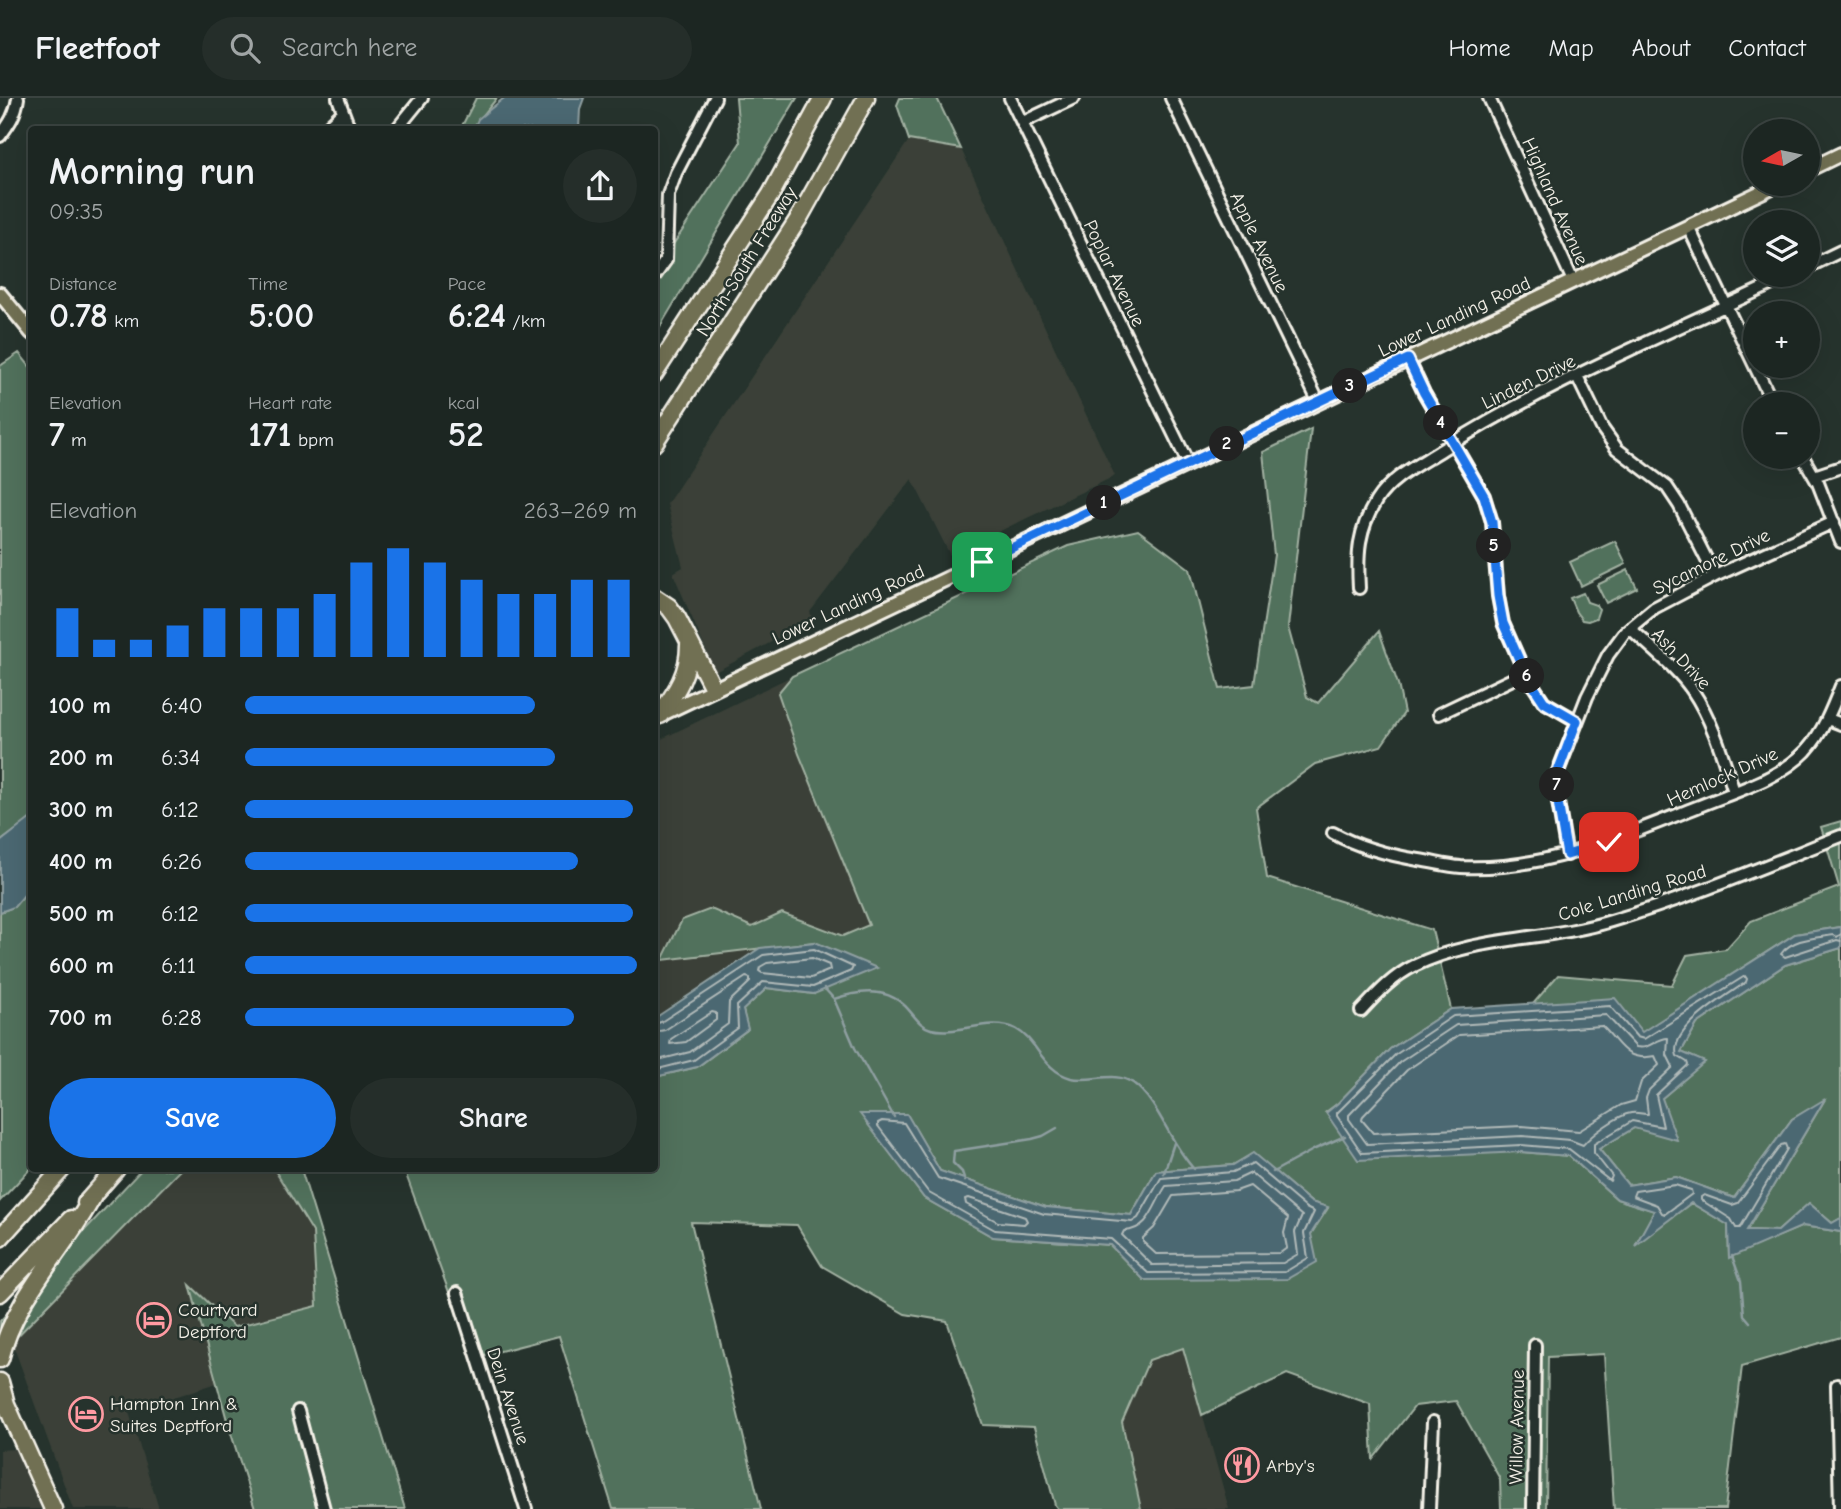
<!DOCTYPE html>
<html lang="en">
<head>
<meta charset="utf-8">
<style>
	:root { --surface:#1c2622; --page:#252e2a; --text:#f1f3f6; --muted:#a0a5a5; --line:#3a4340; --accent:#1a73e8 }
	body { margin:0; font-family:"Comic Neue",sans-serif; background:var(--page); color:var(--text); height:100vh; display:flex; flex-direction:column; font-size:26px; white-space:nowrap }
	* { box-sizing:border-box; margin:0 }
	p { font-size:23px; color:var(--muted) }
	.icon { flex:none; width:38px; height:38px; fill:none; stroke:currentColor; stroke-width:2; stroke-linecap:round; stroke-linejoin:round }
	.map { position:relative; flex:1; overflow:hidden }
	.side { position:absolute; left:28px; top:28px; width:630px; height:1046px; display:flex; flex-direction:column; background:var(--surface); border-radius:7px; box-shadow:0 7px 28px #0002,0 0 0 2px var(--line) }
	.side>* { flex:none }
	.needle { width:46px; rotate:261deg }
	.buttons { position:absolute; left:1743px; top:21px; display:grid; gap:14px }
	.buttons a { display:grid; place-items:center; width:77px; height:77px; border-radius:50%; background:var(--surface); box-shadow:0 7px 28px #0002,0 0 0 2px var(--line); font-size:35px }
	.pin { position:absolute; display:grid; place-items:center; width:60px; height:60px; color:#fff; margin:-30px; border-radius:14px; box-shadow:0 4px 10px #0006 }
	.km { position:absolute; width:35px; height:35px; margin:-18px; border-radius:50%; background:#222; color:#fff; font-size:19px; line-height:35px; text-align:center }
	.round { display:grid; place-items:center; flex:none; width:74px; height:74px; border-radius:37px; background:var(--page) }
	.head { display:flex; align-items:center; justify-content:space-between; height:119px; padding:0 21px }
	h1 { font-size:38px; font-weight:800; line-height:52px }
	.stats { display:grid; grid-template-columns:repeat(3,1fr); gap:10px; height:119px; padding:7px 21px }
	.stats div { display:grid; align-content:center }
	.stats b { font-size:35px; font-weight:800 }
	.stats small { font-size:19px; font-weight:400 }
	.stats p { font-size:19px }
	.chart { height:196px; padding:14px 21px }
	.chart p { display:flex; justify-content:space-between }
	.chart svg { width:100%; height:126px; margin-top:7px; stroke:var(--accent); stroke-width:6 }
	.button { display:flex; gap:14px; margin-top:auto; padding:14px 21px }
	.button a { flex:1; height:80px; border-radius:42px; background:var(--accent); color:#fff; font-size:28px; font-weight:800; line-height:80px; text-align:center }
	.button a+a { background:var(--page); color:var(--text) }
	ul { padding:0 21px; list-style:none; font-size:23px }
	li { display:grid; grid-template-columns:112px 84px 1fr; align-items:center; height:52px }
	li i { height:18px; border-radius:9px; background:var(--accent) }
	header { display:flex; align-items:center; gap:42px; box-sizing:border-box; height:98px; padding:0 35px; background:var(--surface); border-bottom:2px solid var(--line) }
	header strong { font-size:33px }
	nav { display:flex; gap:38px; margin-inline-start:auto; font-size:24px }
	.search { width:490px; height:63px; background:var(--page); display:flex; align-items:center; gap:18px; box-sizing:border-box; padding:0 24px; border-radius:38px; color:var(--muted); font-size:26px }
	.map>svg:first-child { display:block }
</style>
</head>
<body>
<header>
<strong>Fleetfoot</strong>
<div class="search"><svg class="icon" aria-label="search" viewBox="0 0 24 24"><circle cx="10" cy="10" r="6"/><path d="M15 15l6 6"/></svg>Search here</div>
<nav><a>Home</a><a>Map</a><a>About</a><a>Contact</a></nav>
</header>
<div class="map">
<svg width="1841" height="1411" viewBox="0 0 1841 1411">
	<rect width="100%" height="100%" fill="#26332d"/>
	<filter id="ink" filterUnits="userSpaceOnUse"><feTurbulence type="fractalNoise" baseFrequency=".0143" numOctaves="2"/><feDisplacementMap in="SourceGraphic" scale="14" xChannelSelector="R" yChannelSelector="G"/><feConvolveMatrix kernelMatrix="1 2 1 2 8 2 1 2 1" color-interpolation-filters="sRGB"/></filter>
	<g filter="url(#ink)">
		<path fill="#3a4138" d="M909 42 961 51 1115 378 950 457 912 381 810 514 813 522 715 574 673 475 683 469 667 406Z
			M792 578 778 596 799 656 869 827 843 838 782 815 752 829 711 811 663 862 760 850 655 920V644Z
			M182 1071H274L313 1134 317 1208 234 1229 191 1189 217 1285 129 1314 159 1411H73L12 1244Z
			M1184 1250 1229 1411H1141L1122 1324 1149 1262Z
			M15 1351 43 1402 44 1411H0V1352Z"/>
		<path fill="#51715c" stroke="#a2b1a2" stroke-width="2" fill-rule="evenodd" d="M476 0H497L475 27V31L460 32Z
			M736 0H797L655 237V174L740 45Z
			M900 0H937L961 51 909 42 897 7Z
			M19 255 32 271V720L0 744V268Z
			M1311 331 1288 529 1307 599 1318 605 1379 533 1398 586 1404 615 1381 648 1315 666 1256 710 1267 780 1432 832 1451 911 1390 951 1338 1005 1326 1014 1521 1054 1569 1058 1617 1101 1655 1113 1636 1146 1691 1105 1728 1127 1729 1159 1803 1128 1841 1134V1239L1742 1268 1725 1411H1614L1604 1256 1548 1259 1546 1411H1501L1500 1381 1456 1303 1415 1308 1373 1361 1370 1306 1287 1276 1202 1317 1183 1250 1149 1262 1122 1324 1141 1411H1058L1055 1407 1034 1329 983 1327 947 1223 905 1216 822 1168 797 1127 691 1124 761 1411H613L559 1238 473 1260 404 1071H654L655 979 697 969 747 932 743 912 767 890 814 896 815 844 662 862 682 822 711 811 752 829 782 815 843 838 869 827 799 656 778 595 792 578 1068 448 1138 432 1190 471 1220 591 1254 587 1274 457 1263 354ZM861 1016 907 1017 940 1073 1046 1109 1131 1117 1156 1073 1233 1067 1253 1056 1311 1104 1328 1110 1311 1136 1144 1182 1110 1147 993 1139 924 1100Z
			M1615 443 1626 466 1581 488 1570 464Z
			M1628 472 1637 490 1606 505 1597 487Z
			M1583 495 1587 504 1596 507 1599 511 1596 520 1588 523 1582 522 1576 514 1570 500Z
			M1841 723V829L1795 836 1642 935 1614 901 1532 907 1558 877 1672 887 1687 857 1726 851 1751 823 1839 789 1821 729Z
			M31 789V1070L0 1103V814L14 809Z
			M1841 850V1120L1832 1125 1809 1105 1778 1133 1747 1132 1824 1003 1792 1021 1734 1100 1676 1079 1628 1087 1599 1051 1634 1030 1662 1000 1704 964 1681 954 1697 926 1785 867Z
			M142 1071H181L0 1256V1223Z
			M274 1071H301L405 1411H255L228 1326 190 1187 234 1229 317 1208 313 1134Z"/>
		<path fill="#4c6872" stroke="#8f9fa1" stroke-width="2" d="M504 0H584L580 11 579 31H474L478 21Z
			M31 720V789L14 809 0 814V744Z
			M1841 829V850L1785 867 1697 926 1681 954 1705 964 1662 1000 1677 1042 1634 1030 1599 1051 1628 1087 1676 1079 1734 1100 1792 1021 1825 1001 1747 1132 1778 1133 1809 1105 1832 1125 1841 1120V1134L1803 1128 1729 1160 1728 1127 1691 1105 1635 1148 1654 1113 1617 1101 1569 1058 1521 1054 1358 1062 1326 1015 1338 1005 1390 951 1451 911 1615 900 1642 934 1795 836Z
			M815 844 877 870 814 896 767 890 743 912 748 931 697 969 655 979V920L760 850Z
			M860 1016H907L940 1073 1046 1109 1131 1117 1156 1073 1233 1067 1253 1055 1311 1104 1328 1109 1311 1136 1317 1164 1287 1181 1144 1182 1110 1147 993 1139 924 1100Z"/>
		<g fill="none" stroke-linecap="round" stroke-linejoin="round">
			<path stroke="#b1bab9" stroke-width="2" d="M1841 836 1837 839 1834 837C1816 840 1792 840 1781 856L1785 859 1837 842 1841 843
				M812 860 829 867 830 872 811 880 762 875 759 873 760 869 767 865Z
				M1745 878 1747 881 1746 884C1727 898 1668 931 1677 958L1687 964 1688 967 1656 997 1663 1029 1632 1023 1594 1046V1055L1612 1078 1610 1083 1569 1051 1521 1047 1362 1055 1337 1018V1015L1395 957 1453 918 1610 908 1637 939 1644 941Z
				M712 914 716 915V922L686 944 670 946 671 941Z
				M1606 917 1636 949C1650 952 1656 940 1668 940L1667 957 1673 969 1649 992 1646 1000 1648 1016C1643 1016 1637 1014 1631 1015 1618 1017 1591 1037 1583 1047L1570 1042 1522 1038 1367 1046 1349 1021V1017L1400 964 1456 927Z
				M654 926 661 924 763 857 814 851 853 869 851 873 813 889 763 884 737 908 738 930 694 962 654 972
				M1602 928C1621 946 1624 964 1655 958L1659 967 1641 984 1635 1003 1621 1007 1579 1033 1522 1028 1373 1035 1362 1022 1363 1018 1407 972 1459 937Z
				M654 934 665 932 746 879 750 880V884L729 904 728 926 690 954 654 963
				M882 1023 904 1025 938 1080 1044 1116 1132 1124 1138 1120 1161 1080 1233 1074 1253 1065 1306 1110 1314 1114 1304 1135 1308 1160 1285 1174 1148 1175 1111 1141 995 1132 929 1095 878 1028V1025Z
				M1785 1046 1787 1051 1740 1130H1736L1731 1121 1701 1102V1099L1704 1097 1732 1107 1738 1105 1781 1047Z
				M1251 1075 1302 1118 1295 1134 1298 1156 1283 1165 1152 1167 1122 1137 1124 1133C1150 1132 1153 1107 1166 1088L1234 1083Z
				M1675 1087 1691 1092 1692 1096 1665 1116 1662 1115 1657 1107 1633 1098 1635 1093Z
				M1250 1088 1288 1120 1284 1135 1287 1150 1280 1155 1156 1156 1143 1144V1140L1154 1130 1173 1098 1236 1093Z
				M969 1100 1025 1119 1027 1123 1024 1126 998 1124 966 1106 965 1101Z"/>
			<path stroke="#8f9fa1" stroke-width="2.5" d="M824 890 834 901 855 950 894 1019
				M834 901C857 893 885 889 904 907 913 915 919 928 931 931 958 938 990 918 1016 931 1038 943 1042 972 1071 980 1091 985 1115 972 1133 985 1159 1004 1170 1046 1194 1071
				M1273 1074 1315 1051 1345 1038
				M1164 1075 1174 1045
				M965 1083 962 1074 953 1065 954 1053 1032 1041 1043 1038 1057 1030
				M1732 1158 1741 1183 1744 1217 1750 1224"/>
			<g stroke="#f4f1e8" stroke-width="16">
				<path id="minor" d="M338 0 350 32
					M1010 0 1188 365
					M1171 0 1318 303
					M1489 0 1573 183
					M1023 24 1074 0
					M324 32 342 15
					M396 32 422 0
					M0 38C9 26 16 16 18 0
					M1688 128 1773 306
					M1808 169 1841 153
					M654 179 666 162 668 97 676 75 715 0
					M1408 261 1424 295 1484 398 1492 424 1498 498 1503 525 1525 575 1544 604 1577 623
					M1577 278 1602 330 1617 351 1667 389 1679 407 1715 478
					M1803 359 1818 385 1841 444
					M1814 378 1841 369
					M1359 490C1357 455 1358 433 1376 403 1391 379 1420 366 1443 351 1552 282 1675 233 1791 177
					M1630 530C1651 550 1676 569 1692 592 1713 623 1723 659 1734 694
					M1439 616 1525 575
					M1828 621 1841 626
					M1333 735C1360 750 1388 757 1419 762 1433 764 1447 768 1461 769 1545 773 1621 739 1697 709 1733 694 1778 682 1806 653 1823 634 1832 611 1841 588
					M1567 757 1558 704 1557 676 1587 599 1608 557 1625 534 1654 510 1715 478 1834 424
					M1361 913C1376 897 1393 878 1414 868 1475 838 1546 843 1611 823 1689 800 1765 768 1841 738
					M457 1195 526 1411
					M1837 1287 1840 1411
					M298 1313 324 1411
					M1429 1411 1433 1324
					M1533 1411 1535 1247"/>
			</g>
			<g stroke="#f4f1e8" stroke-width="18">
				<path id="major" d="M1808 72 1841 56
					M0 196 32 235
					M662 616 1778 86"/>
			</g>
			<g stroke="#f4f1e8" stroke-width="21">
				<path id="highway" d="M654 276 771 96 823 0
					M654 345 799 120 866 0
					M654 499 669 509 677 520 713 590
					M660 617C676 594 689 576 689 547
					M86 1105 116 1071
					M0 1140 62 1071
					M0 1195 71 1121
					M0 1261C15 1198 64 1153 93 1098
					M0 1284 6 1306 53 1411"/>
			</g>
			<use href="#minor" stroke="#26332d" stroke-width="10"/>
			<use href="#major" stroke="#716f52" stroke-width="12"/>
			<use href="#highway" stroke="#716f52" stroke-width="16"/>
		</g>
	</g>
	<g fill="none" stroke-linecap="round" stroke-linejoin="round" filter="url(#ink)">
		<g stroke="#fff" stroke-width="14">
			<path id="route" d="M982 464 1408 261 1424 295 1484 398 1492 424 1498 498 1503 525 1525 575 1544 604 1577 623 1557 676 1558 704 1567 757 1609 744"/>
		</g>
		<use href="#route" stroke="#1a73e8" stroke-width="9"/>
	</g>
	<defs>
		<g id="hotel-ring" transform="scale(1.75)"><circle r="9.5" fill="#26332d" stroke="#ff9aa2" stroke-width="1.5"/><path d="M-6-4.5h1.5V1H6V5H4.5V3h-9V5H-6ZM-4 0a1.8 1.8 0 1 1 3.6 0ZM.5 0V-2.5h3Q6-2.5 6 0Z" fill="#ff9aa2"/></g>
		<g id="restaurant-ring" transform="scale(1.75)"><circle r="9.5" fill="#26332d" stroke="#ff9aa2" stroke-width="1.5"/><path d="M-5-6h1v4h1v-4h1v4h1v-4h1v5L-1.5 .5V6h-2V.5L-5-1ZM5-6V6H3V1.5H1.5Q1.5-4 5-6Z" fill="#ff9aa2"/></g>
	</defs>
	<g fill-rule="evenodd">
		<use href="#hotel-ring" x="154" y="1222"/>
		<use href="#hotel-ring" x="86" y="1316"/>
		<use href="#restaurant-ring" x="1242" y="1367"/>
	</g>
	<g text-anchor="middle" stroke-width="5" stroke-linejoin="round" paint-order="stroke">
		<g font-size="19" fill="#f4f1e8" stroke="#26332d">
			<text transform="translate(1556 103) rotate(66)" y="7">Highland Avenue</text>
			<text transform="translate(1260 144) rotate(64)" y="7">Apple Avenue</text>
			<text transform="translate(746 163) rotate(-58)" y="7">North-South Freeway</text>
			<text transform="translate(1115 175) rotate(64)" y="7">Poplar Avenue</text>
			<text transform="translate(1454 218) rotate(-25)" y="7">Lower Landing Road</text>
			<text transform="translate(1528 283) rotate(-26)" y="7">Linden Drive</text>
			<text transform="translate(1711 463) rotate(-26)" y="7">Sycamore Drive</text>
			<text transform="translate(848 506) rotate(-25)" y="7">Lower Landing Road</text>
			<text transform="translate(1682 560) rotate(47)" y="7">Ash Drive</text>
			<text transform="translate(1722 678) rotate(-24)" y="7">Hemlock Drive</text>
			<text transform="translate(1632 794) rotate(-17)" y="7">Cole Landing Road</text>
			<text transform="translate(509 1298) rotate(72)" y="7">Dein Avenue</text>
			<text transform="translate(1516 1329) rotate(-89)" y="7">Willow Avenue</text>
		</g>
		<g font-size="19" fill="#f4f1e8" stroke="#26332d" text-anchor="start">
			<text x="178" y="1218">Courtyard<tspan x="178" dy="22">Deptford</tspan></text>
			<text x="110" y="1312">Hampton Inn &amp;<tspan x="110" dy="22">Suites Deptford</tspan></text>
			<text x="1266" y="1374">Arby's</text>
		</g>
	</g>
</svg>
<div class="buttons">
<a><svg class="needle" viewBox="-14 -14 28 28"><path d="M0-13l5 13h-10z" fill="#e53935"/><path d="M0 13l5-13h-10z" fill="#a0a5a5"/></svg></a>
<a><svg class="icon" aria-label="layers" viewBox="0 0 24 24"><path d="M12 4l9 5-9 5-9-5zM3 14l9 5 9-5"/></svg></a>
<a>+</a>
<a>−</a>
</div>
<div class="pin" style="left:982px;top:464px;background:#1e9e55"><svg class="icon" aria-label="arrive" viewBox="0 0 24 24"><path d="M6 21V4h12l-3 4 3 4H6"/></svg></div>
<div class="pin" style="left:1609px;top:744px;background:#d93025"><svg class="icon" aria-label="check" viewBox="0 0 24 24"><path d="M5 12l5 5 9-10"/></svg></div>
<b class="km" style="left:1104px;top:405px">1</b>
<b class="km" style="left:1227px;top:346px">2</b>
<b class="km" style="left:1350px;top:288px">3</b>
<b class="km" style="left:1441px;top:325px">4</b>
<b class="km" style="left:1494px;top:448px">5</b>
<b class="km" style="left:1527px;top:578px">6</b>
<b class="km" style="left:1557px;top:687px">7</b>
<section class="side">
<div class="head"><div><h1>Morning run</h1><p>09:35</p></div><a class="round"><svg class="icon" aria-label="share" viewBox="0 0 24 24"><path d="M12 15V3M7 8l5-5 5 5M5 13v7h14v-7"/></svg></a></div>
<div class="stats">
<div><p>Distance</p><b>0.78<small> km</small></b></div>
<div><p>Time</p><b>5:00</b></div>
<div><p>Pace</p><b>6:24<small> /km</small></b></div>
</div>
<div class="stats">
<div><p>Elevation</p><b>7<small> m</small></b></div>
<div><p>Heart rate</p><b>171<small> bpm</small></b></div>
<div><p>kcal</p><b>52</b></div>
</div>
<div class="chart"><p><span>Elevation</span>263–269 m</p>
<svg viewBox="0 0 160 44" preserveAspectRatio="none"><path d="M5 44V27M15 44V38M25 44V38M35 44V33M45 44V27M55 44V27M65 44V27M75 44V22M85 44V11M95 44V6M105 44V11M115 44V17M125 44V22M135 44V22M145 44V17M155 44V17"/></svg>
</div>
<ul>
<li><b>100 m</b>6:40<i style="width:74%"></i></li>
<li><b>200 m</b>6:34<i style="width:79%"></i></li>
<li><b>300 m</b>6:12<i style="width:99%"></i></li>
<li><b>400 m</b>6:26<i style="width:85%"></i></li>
<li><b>500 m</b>6:12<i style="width:99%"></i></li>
<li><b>600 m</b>6:11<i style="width:100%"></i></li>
<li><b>700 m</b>6:28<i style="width:84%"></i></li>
</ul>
<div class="button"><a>Save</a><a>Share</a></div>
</section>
</div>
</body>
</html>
